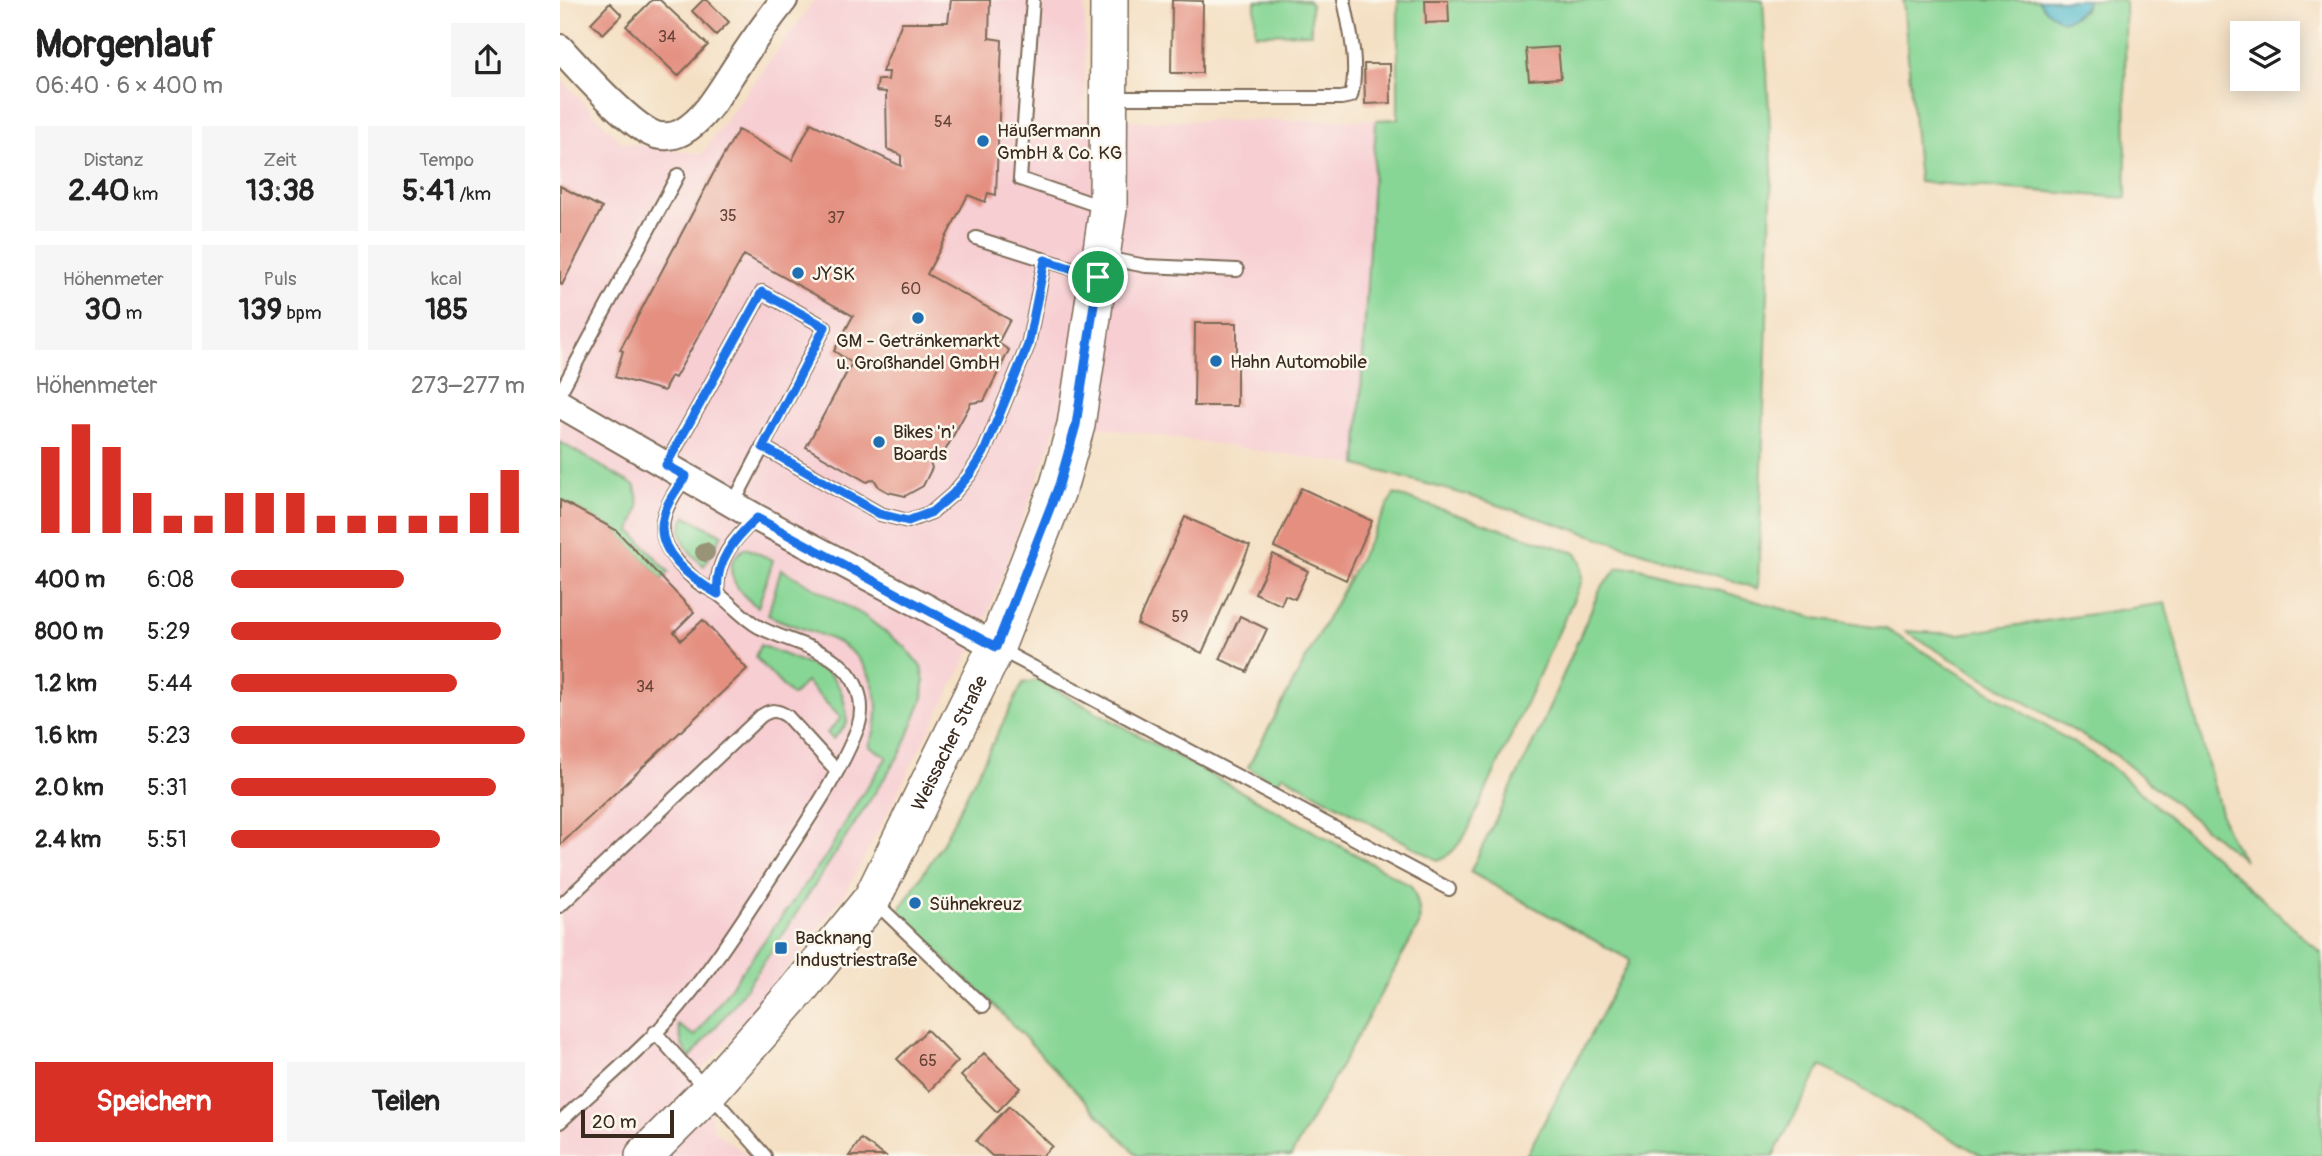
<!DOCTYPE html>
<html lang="de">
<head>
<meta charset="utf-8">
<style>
	:root { --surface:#fff; --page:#f6f6f6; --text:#222; --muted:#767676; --accent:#d93025 }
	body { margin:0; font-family:Pangolin,sans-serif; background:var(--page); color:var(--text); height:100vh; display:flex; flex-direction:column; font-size:26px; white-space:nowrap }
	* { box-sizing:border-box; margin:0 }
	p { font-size:23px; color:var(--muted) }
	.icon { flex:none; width:38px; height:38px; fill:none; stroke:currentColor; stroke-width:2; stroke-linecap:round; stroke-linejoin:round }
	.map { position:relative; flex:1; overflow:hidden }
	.sheet { display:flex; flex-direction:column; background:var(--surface); width:560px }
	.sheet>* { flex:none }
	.fabs { position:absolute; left:1670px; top:21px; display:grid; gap:14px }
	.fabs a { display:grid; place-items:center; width:70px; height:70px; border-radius:0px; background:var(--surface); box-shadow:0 4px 18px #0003; font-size:35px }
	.scale { position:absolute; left:21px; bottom:18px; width:93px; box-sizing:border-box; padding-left:7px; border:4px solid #3b2a1e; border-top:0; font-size:19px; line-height:24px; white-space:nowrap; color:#3b2a1e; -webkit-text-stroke:5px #fbf7ec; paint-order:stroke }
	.pin { position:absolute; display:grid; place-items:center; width:60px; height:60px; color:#fff; margin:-30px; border:4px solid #fff; border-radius:50%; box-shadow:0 2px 7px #0007 }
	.round { display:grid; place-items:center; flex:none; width:74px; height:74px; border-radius:0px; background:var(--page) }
	.head { display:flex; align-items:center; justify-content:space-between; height:119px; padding:0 35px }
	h1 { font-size:38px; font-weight:800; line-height:52px }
	.metrics { display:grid; grid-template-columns:repeat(3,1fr); gap:10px; height:119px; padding:7px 35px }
	.metrics div { display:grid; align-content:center; border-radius:0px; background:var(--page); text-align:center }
	.metrics b { font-size:30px; font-weight:800 }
	.metrics small { font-size:19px; font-weight:400 }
	.metrics p { font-size:19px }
	.chart { height:196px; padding:14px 35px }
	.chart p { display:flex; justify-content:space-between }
	.chart svg { width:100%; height:126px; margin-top:7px; stroke:var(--accent); stroke-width:6 }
	.cta { display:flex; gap:14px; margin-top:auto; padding:14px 35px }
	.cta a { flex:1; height:80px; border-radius:0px; background:var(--accent); color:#fff; font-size:28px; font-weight:800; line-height:80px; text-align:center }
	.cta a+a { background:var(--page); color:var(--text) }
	ul { padding:0 35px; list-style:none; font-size:23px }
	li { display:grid; grid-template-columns:112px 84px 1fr; align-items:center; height:52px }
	li i { height:18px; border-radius:9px; background:var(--accent) }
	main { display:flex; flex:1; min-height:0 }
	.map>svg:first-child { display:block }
</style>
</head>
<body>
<main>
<section class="sheet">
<div class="head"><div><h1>Morgenlauf</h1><p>06:40 · 6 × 400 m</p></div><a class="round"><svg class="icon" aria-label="share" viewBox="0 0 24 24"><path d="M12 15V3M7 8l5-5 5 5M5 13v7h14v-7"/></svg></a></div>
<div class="metrics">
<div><p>Distanz</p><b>2.40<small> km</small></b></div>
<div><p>Zeit</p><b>13:38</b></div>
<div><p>Tempo</p><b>5:41<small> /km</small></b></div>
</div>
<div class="metrics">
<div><p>Höhenmeter</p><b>30<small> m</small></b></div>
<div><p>Puls</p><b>139<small> bpm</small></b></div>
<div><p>kcal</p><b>185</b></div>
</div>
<div class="chart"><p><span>Höhenmeter</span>273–277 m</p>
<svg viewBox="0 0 160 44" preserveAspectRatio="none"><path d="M5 44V14M15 44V6M25 44V14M35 44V30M45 44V38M55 44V38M65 44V30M75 44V30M85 44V30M95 44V38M105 44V38M115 44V38M125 44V38M135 44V38M145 44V30M155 44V22"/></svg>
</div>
<ul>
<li><b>400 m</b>6:08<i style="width:59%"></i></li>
<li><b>800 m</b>5:29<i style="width:92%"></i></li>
<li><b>1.2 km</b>5:44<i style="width:77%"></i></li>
<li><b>1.6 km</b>5:23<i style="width:100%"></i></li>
<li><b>2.0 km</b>5:31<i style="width:90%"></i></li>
<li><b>2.4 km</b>5:51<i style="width:71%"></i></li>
</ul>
<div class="cta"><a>Speichern</a><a>Teilen</a></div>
</section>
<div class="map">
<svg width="1762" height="1156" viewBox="0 0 1762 1156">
	<rect width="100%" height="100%" fill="#fbf7ec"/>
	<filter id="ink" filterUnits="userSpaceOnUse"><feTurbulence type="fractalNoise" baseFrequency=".0143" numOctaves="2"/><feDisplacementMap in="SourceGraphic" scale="14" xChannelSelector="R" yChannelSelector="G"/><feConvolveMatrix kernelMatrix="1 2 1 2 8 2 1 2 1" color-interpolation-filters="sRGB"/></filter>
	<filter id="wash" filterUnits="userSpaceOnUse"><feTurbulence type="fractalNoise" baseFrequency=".00686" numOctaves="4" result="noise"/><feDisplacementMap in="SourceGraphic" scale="28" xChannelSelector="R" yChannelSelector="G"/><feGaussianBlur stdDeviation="1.57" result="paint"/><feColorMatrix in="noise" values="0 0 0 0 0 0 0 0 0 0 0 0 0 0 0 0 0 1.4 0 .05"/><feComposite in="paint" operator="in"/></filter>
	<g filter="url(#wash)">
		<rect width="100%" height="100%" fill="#f4dfc2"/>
		<path fill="#f7cfd3" d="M255 0H525V118L584 121 816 120 797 465 499 421 424 624 289 887 245 947 184 1024 140 1073 154 1131 189 1156H0V78L61 142 141 154Z"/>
		<path fill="#88d695" stroke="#62805a" stroke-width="2" d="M748 0 751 4V33L695 34V1Z
			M838 0H1203L1212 168 1198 589 907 495 797 465 816 120 838 119Z
			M1343 0H1478L1486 10 1514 17 1524 10 1527 0H1565L1566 198 1359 182Z
			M0 442 75 486 79 506 71 531 109 572 102 579 56 530 0 500Z
			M834 494 1016 553 1021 561 1022 581 907 832C899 844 892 856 877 860L723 775 716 784 688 767Z
			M126 516 162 535 144 566C129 553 113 535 126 516Z
			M186 548 213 560 198 607C178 595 156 564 186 548Z
			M1076 567 1255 618 1326 629 1548 764 1667 867 1762 954V1156H1423L1261 1066 1213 1156H966L1070 960 910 872 980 729 1040 589 1058 568Z
			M221 569 303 615 345 647 361 667 364 681 363 698 342 751 211 952 173 1006 130 1058 122 1045 118 1025 135 1036 268 853 297 802 327 757 309 746C327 707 314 659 273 640 252 630 229 626 208 615Z
			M1605 603 1664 824 1673 843 1684 860 1557 756 1344 631 1399 634Z
			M200 645 265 671C283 684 286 704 287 724L273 739 267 733 281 718 246 682 232 696 195 657Z
			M478 680 802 858 851 886C858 899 861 911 859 925L731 1156H578L429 1000 336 915 381 846 463 683Z"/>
		<path fill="#4eb8cb" stroke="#447174" stroke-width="2" d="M1478 0H1527C1522 13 1515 17 1502 21L1486 10Z"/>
		<g id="blocks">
			<path fill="#e48f80" d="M92 0H100L148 45 118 76 66 26Z
				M143 0H147L169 22 156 35 132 11Z
				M391 0H430L429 38 442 40 436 195 428 193 425 202 408 195 367 274 450 320 438 343 449 350 424 401 411 403 380 460 370 462 372 468 363 486 345 496 328 492 319 487 314 479 307 482 246 447 292 363 274 351 293 316 184 255 115 378 111 376 104 391 55 377 63 351 60 350 153 174 178 130 232 160 251 123 341 166V155L327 149 326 92 316 91 318 80H328L329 72H322L342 22H388Z
				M612 0 643 1 642 73H611Z
				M865 0H888L889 22 866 23Z
				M50 3 62 15 43 34 31 23Z
				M998 47 1001 78 969 80 966 49Z
				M804 64H830L831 103 805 104Z
				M0 186 42 208 2 285 0 284Z
				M635 323H677V406H634Z
				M741 488 812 521 786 580 714 547Z
				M0 500 56 530 134 612 114 632 121 640 143 620 187 669 0 845Z
				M625 517 690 546 642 653 577 624Z
				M713 554 748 571 735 599 725 595 721 605 695 593Z
				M680 616 707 629 687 672 660 659Z
				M367 1030 398 1061 369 1091 337 1059Z
				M424 1053 460 1088 437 1112 401 1076Z
				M449 1106 492 1146 482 1156H432L416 1141Z
				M301 1139 325 1156H289Z"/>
		</g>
	</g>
	<g filter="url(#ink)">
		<use href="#blocks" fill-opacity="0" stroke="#7c6957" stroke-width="2"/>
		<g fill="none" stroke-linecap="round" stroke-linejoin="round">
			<g stroke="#7c6957" stroke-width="16">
				<path id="lane" d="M473 0 460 179 545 208
					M553 98H781L791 96C799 65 790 30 784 0
					M416 238 536 276
					M545 258 586 266 677 270
					M0 393 118 175
					M203 447 320 514 348 521 372 512 393 494 410 474 424 452 468 345 485 260
					M106 465 202 292 265 327 173 504
					M158 594C154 562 174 538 197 518
					M439 649 889 889
					M315 902 423 1006
					M0 906 201 716C212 709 217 710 227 716L277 771
					M95 1032 205 1156
					M0 1122C36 1088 75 1056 108 1020 151 971 186 915 222 860 249 818 280 774 298 727 302 716 302 702 298 691 284 649 233 645 199 627 183 618 172 604 158 594 152 590 145 587 139 583 132 578 126 571 120 565 90 532 103 508 126 476"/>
			</g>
			<g stroke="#7c6957" stroke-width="30">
				<path id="street" d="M0 48C20 70 66 121 91 133 100 138 113 137 122 132 148 117 163 86 180 61 194 40 208 20 224 0
					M0 404 197 518 369 609 436 647"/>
			</g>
			<g stroke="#7c6957" stroke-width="40">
				<g id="secondary">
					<path id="s1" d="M84 1156 148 1092 237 991 312 899 436 647 499 485 516 425 548 209 549 0"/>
				</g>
			</g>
			<use href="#lane" stroke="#fff" stroke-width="12"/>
			<use href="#street" stroke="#fff" stroke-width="26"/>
			<use href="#secondary" stroke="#fff" stroke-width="37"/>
		</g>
		<circle fill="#999378" cx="145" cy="552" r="10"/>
	</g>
	<g fill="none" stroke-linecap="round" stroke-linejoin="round" filter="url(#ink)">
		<g stroke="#fff" stroke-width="14">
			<path id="route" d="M485 260 538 277 516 425 499 485 436 647 197 518C175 538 154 562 158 594 133 580 95 552 103 519 106 503 116 490 126 476L106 465 202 292 265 327 203 447 320 514 348 521 372 512 393 494 410 474 424 452 468 345Z"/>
		</g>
		<use href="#route" stroke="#1a73e8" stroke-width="9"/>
	</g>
	<g fill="#1f6fb2" stroke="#fbf7ec" stroke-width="2.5">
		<circle cx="423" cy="141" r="7"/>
		<circle cx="238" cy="273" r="7"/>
		<circle cx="358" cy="318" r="7"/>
		<circle cx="656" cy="361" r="7"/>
		<circle cx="319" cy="442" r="7"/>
		<circle cx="355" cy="903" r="7"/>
		<rect x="214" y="941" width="14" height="14" rx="3.5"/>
	</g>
	<g text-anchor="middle" stroke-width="5" stroke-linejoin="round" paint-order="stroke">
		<g font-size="16" fill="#654336">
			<text x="107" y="42">34</text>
			<text x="383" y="127">54</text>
			<text x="168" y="221">35</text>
			<text x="276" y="223">37</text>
			<text x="351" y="294">60</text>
			<text x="620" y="622">59</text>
			<text x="85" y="692">34</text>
			<text x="368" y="1066">65</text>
		</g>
		<g font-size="19" fill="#3b2a1e" stroke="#fbf7ec" text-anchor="start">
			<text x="437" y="137">Häußermann<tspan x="437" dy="22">GmbH &amp; Co. KG</tspan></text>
			<text x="252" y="280">JYSK</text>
			<text x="358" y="347" text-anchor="middle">GM - Getränkemarkt<tspan x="358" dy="22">u. Großhandel GmbH</tspan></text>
			<text x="670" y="368">Hahn Automobile</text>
			<text x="333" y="438">Bikes 'n'<tspan x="333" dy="22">Boards</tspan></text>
			<text x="369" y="910">Sühnekreuz</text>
			<text x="235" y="944">Backnang<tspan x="235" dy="22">Industriestraße</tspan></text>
		</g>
		<g font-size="19" fill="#3b2a1e" stroke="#fbf7ec">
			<text dy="7" stroke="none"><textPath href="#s1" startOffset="518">Weissacher Straße</textPath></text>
		</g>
	</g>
</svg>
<div class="fabs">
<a><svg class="icon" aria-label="layers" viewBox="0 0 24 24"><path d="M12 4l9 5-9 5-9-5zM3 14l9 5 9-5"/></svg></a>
</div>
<div class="scale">20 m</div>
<div class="pin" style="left:538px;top:277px;background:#1e9e55"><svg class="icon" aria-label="arrive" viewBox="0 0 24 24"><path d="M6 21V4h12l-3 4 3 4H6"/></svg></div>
</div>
</main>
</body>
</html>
